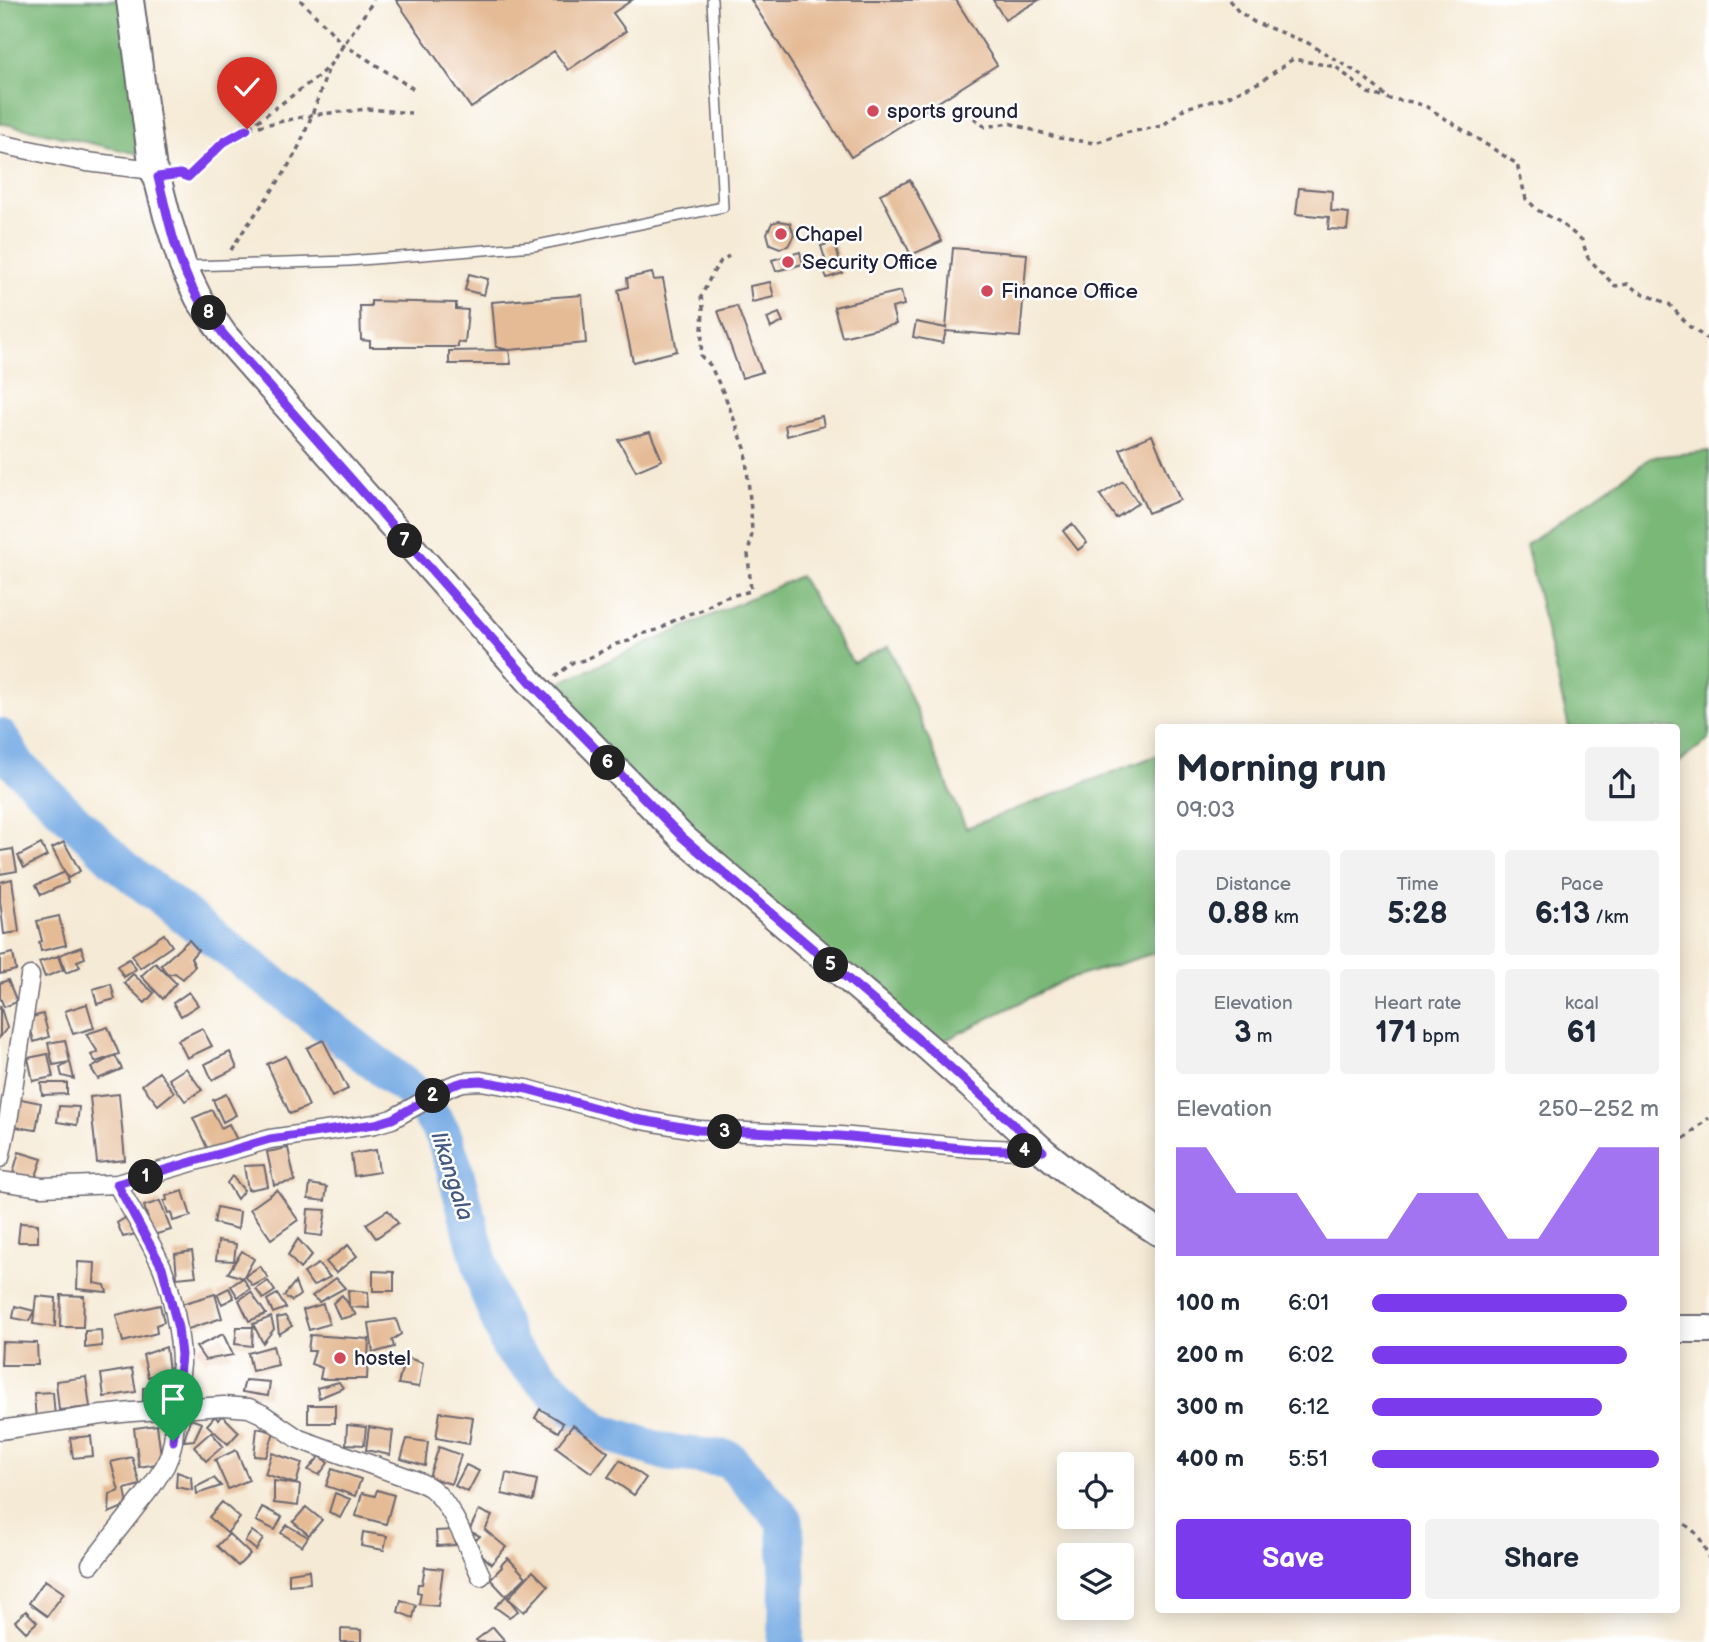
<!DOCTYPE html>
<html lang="en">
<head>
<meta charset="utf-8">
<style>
	:root { --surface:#fff; --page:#f2f2f3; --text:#1f2937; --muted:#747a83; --accent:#7c3aed }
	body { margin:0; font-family:"Balsamiq Sans",sans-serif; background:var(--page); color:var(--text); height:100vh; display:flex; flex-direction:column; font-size:26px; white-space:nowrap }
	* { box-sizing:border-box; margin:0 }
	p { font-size:23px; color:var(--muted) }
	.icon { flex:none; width:38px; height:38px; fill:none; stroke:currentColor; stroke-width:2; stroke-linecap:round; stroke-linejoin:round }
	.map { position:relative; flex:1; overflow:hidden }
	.details { position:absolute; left:1155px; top:724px; width:525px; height:889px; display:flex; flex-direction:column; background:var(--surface); border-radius:7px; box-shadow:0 4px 18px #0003 }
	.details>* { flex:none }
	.tools { position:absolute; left:1057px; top:1452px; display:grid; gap:14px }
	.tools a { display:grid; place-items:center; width:77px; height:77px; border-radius:7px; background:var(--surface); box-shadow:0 4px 18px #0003; font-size:35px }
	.pin { position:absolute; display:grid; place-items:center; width:60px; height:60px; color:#fff; margin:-72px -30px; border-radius:50% 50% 50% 0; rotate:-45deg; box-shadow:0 0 7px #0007 }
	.pin .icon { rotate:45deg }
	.km { position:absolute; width:35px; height:35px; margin:-18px; border-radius:50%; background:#222; color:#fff; font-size:19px; line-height:35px; text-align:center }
	.round { display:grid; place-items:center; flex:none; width:74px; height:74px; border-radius:7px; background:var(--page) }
	.overview { display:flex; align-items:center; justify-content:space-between; height:119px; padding:0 21px }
	h1 { font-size:38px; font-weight:700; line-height:52px }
	.metrics { display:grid; grid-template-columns:repeat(3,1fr); gap:10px; height:119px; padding:7px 21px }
	.metrics div { display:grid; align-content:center; border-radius:7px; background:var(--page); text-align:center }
	.metrics b { font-size:30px; font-weight:700 }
	.metrics small { font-size:19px; font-weight:400 }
	.metrics p { font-size:19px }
	.chart { height:196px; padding:14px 21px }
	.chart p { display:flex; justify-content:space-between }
	.chart svg { width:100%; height:126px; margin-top:7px; fill:var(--accent); opacity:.7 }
	.primary-button { display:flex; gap:14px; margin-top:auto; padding:14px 21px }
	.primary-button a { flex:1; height:80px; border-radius:7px; background:var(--accent); color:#fff; font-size:28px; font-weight:700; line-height:80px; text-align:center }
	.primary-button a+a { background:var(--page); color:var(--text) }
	ul { padding:0 21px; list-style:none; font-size:23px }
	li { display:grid; grid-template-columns:112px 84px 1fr; align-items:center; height:52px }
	li i { height:18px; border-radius:9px; background:var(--accent) }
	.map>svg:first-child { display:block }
</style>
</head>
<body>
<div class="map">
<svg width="1709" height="1642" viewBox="0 0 1709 1642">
	<rect width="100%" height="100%" fill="#fff"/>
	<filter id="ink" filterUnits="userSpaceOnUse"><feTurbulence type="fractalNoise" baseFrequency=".0143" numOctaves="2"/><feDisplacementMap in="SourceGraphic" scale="14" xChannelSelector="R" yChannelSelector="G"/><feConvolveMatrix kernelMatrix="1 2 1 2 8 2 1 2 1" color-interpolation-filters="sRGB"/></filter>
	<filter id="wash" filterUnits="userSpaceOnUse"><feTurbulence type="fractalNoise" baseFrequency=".00686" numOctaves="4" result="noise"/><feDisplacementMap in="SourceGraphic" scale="28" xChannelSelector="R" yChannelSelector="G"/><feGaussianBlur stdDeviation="1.57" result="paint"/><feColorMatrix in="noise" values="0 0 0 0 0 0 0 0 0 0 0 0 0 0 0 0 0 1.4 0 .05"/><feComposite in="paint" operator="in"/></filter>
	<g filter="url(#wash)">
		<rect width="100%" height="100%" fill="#f5ead5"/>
		<path fill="#7ab878" stroke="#4e6d5a" stroke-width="2" d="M0 0H128L152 157 0 123Z
			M1709 451V739L1677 764 1676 728H1569L1526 545 1652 457Z
			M800 576 853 663 889 646 966 828 1158 755V952L1063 981 936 1045 682 833 547 688Z"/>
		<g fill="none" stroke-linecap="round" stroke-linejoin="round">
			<path stroke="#77abe4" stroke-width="37" d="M0 737 17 765 121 866 418 1096 443 1134 454 1167 488 1292 510 1348 596 1430 668 1453 729 1459 785 1521 788 1576 786 1642"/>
		</g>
		<g id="blocks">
			<path fill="#e5bb96" d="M396 0H632L613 13 626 31 568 70 554 51 471 108Z
				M751 0H956L997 65 851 157Z
				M993 0H1039L1005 20Z
				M910 180 942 241 911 255 880 194Z
				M1299 188 1332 191 1331 211 1349 213 1347 230 1328 229 1329 217 1296 214Z
				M779 221 790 223 794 235 788 246 780 248 770 244 767 233 772 223Z
				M834 242 843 273 827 278 821 263 826 262 821 246Z
				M953 248 1027 254 1020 337 946 331 943 343 913 337 916 322 946 328Z
				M800 252 803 264 776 271 772 260Z
				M652 273 654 280 663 279 677 351 633 362 618 290 628 287 627 278Z
				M469 274 488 279 484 295 465 290Z
				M770 282 774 297 752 302 750 286Z
				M901 291 904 305 892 308 896 324 842 337 834 307Z
				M582 295 586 343 509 350 496 347 492 302Z
				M371 301 456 303V309L468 310 465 343 458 342V347H370V341L361 340 360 306H371Z
				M737 306 762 372 742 378 718 311Z
				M779 313 783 322 771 328 767 318Z
				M509 350 511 364H449V351Z
				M822 416 824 426 787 436 785 425Z
				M650 432 662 460 636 471 618 440Z
				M1152 435 1180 500 1148 513 1120 449Z
				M1123 481 1138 503 1116 518 1100 495Z
				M1072 524 1087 543 1078 550 1063 531Z
				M64 842 80 871 68 878 52 848Z
				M41 844 47 856 24 868 18 856Z
				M13 849 17 871 0 874V851Z
				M65 872 68 883 41 895 36 885Z
				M12 879 19 932 4 934 0 900V882Z
				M59 916 66 945 41 951 39 942 42 941 37 921Z
				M164 934 172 946 140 968 132 955Z
				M189 940 198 950 191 958 195 966 183 979 175 973 168 975 161 965Z
				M81 947 85 958 77 961 80 967 66 973 59 955Z
				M13 953 16 970 0 974V956Z
				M58 956 63 970 45 977 39 962Z
				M129 959 136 969 124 977 117 966Z
				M155 963 176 983 163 999 141 976Z
				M133 974 154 993 145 1003 124 983Z
				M8 980 17 1002 4 1007 0 997V983Z
				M111 984 115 999 97 1004 93 989Z
				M189 992 198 1005 181 1016 173 1003Z
				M87 1004 94 1028 73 1034 65 1011Z
				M0 1005 7 1028 0 1037Z
				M43 1014 49 1037 34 1042 28 1018Z
				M108 1027 119 1054 96 1062 91 1055 98 1052 86 1034Z
				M202 1028 212 1046 187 1058 178 1040Z
				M65 1040 70 1062 53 1065 48 1043Z
				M323 1040 348 1089 332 1097 307 1048Z
				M230 1052 237 1068 212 1080 205 1064Z
				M48 1054 53 1077 33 1081 28 1058Z
				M115 1055 122 1069 98 1079 91 1068Z
				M286 1056 309 1106 290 1114 267 1064Z
				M70 1062 74 1079 62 1076 60 1068Z
				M186 1068 202 1090 185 1101 169 1079Z
				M159 1072 174 1092 158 1105 142 1085Z
				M41 1083H67V1094L42 1095Z
				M119 1094 125 1160 97 1163 90 1097Z
				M226 1094 236 1115 223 1122 213 1100Z
				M16 1098 41 1103 36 1130 15 1127Z
				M59 1106 79 1107 77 1125 57 1122Z
				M212 1110 221 1128 229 1124 238 1142 210 1154 193 1118Z
				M288 1148 295 1181 274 1185 267 1152Z
				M376 1150 379 1172 354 1176 351 1154Z
				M19 1152 42 1159 35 1179 13 1173Z
				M264 1165 268 1186 248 1190 244 1166Z
				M232 1176 244 1190 237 1199 227 1183Z
				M310 1184 327 1187 325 1201 308 1199Z
				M277 1190 298 1220 271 1239 250 1209Z
				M183 1191 191 1216 173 1221 171 1212 168 1213 164 1201 167 1200 166 1196Z
				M160 1201 171 1230 153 1235 144 1206Z
				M217 1207 240 1212 238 1229 214 1223Z
				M308 1209 326 1210 322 1236 306 1234Z
				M388 1210 398 1223 376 1238 366 1224Z
				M130 1215 136 1234 123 1237 117 1223Z
				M20 1223 38 1224V1242H18Z
				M298 1239 312 1255 300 1269 288 1255Z
				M218 1241 236 1244 234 1261 216 1260Z
				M348 1245 357 1256 336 1273 326 1262Z
				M192 1251 196 1276 177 1278 175 1254Z
				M242 1251 254 1259 243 1278 228 1273Z
				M78 1262 95 1263 94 1283 105 1285 107 1292 77 1289Z
				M318 1264 330 1277 313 1286 304 1273Z
				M260 1266 268 1278 253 1286 245 1276Z
				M373 1271 394 1272V1291H373Z
				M243 1278 250 1289 238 1297 231 1286Z
				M336 1278 345 1288 319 1302 312 1296Z
				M268 1281 275 1291 263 1299 256 1289Z
				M295 1282 300 1295 292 1301 284 1296Z
				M229 1288 234 1298 222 1304 217 1294Z
				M348 1290 368 1292 369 1308 350 1307 356 1315 340 1319 333 1303 342 1295 349 1305Z
				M251 1292 266 1314 249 1321 239 1300Z
				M215 1294 222 1318 185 1330 178 1305Z
				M277 1294 286 1308 273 1313 267 1300Z
				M61 1295 84 1296 83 1327H60Z
				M36 1296 56 1298 55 1327 33 1324Z
				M323 1304 329 1324 309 1330 303 1310Z
				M160 1305 164 1322 156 1325 157 1333 123 1342 116 1315Z
				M15 1306 34 1311 29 1321 13 1318Z
				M285 1316 292 1326 279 1334 277 1318Z
				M271 1317 274 1329 263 1343 253 1324Z
				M396 1319 401 1334 392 1340 394 1347 373 1353 369 1323Z
				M237 1327H253L252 1346 235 1344Z
				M101 1330 102 1346 85 1348V1331Z
				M223 1334 233 1355 205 1360 196 1347Z
				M310 1335 369 1339 367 1379H320L322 1368 311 1364 315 1351H308Z
				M2 1342 37 1343 38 1365H1Z
				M273 1346 278 1365 252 1371 248 1353Z
				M166 1347 169 1371 148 1377 143 1355Z
				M405 1357 423 1363 419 1387 398 1384Z
				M132 1369 136 1392 104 1397 101 1374Z
				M86 1377 90 1407 59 1410 56 1381Z
				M245 1380 270 1382 268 1396 242 1392Z
				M339 1382 343 1388 319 1398 317 1388Z
				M164 1387V1404L143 1403V1388Z
				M53 1392 55 1417 36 1420 34 1393Z
				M308 1405H335V1423H308Z
				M540 1409 563 1423 558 1432 535 1418Z
				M440 1412 473 1417 469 1444 436 1438Z
				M222 1415 239 1432 228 1444 207 1425 215 1416 218 1420Z
				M190 1419 202 1423 194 1440 184 1441Z
				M157 1425 162 1463 139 1467 134 1428Z
				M347 1425 366 1427 364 1445 346 1444Z
				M573 1425 608 1452 592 1473 556 1447Z
				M369 1427 393 1431 390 1455 366 1450Z
				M257 1428 274 1432 266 1457 254 1456Z
				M211 1432 223 1446 206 1461 194 1447Z
				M91 1436 93 1456 73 1458 70 1438Z
				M407 1439 428 1442 425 1466 401 1459Z
				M439 1447 461 1455 451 1484 429 1477Z
				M236 1450 249 1480 228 1489 215 1460Z
				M272 1453 302 1463 296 1484 265 1474Z
				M320 1456 328 1463 319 1475 308 1470Z
				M132 1457 140 1485 125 1489 128 1505 109 1513 110 1494 119 1491 111 1462Z
				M620 1460 646 1478 634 1495 608 1477Z
				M466 1465 479 1471 468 1492 455 1486Z
				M332 1469 361 1479 355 1496 326 1486Z
				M177 1472 191 1477 192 1490 176 1487Z
				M506 1473 537 1480 533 1501 502 1494Z
				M214 1478 221 1486 197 1494 196 1487Z
				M274 1481 300 1485 298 1506 274 1503Z
				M377 1490 394 1495 386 1524 356 1516 362 1493 375 1496Z
				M335 1493 350 1499 340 1518 329 1512Z
				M222 1502 240 1518 227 1533 209 1517Z
				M262 1507 282 1517 275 1530 256 1521Z
				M306 1507 322 1520 309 1535 293 1522Z
				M479 1510 492 1516 485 1530 506 1547 491 1564 472 1544 480 1536 469 1531Z
				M287 1525 308 1537 302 1546 281 1533Z
				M455 1530V1545L437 1546 436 1531Z
				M252 1531 263 1539 256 1550 245 1541Z
				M363 1532 387 1536 384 1550 361 1546Z
				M229 1534 250 1554 238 1566 217 1546Z
				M508 1558 526 1577 506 1596 490 1579 502 1567 501 1565Z
				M425 1567 443 1569 438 1606 419 1604 421 1593 417 1592 418 1584H422Z
				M309 1570 310 1583 289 1585V1573Z
				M533 1571 548 1586 524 1612 508 1598Z
				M45 1580 64 1593 47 1616 29 1603Z
				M506 1596 518 1611 509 1617 495 1607Z
				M401 1600 416 1605 413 1618 398 1612Z
				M26 1611 37 1622 26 1632 15 1621Z
				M493 1627 506 1642H478L476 1640Z
				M341 1629 361 1630V1642H341Z"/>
		</g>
	</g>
	<g filter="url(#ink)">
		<use href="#blocks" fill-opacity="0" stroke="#6c6871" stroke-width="2"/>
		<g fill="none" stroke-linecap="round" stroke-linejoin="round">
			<g stroke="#6c6871" stroke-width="12">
				<path id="lane" d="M188 266 349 261 533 246 723 207 712 0"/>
			</g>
			<g stroke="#6c6871" stroke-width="21">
				<path id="street" d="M0 144 87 162 153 170
					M0 1158 9 1115 30 976
					M0 1181 42 1187 117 1184 270 1139 375 1124 392 1119 451 1086 463 1082 481 1081 527 1089 636 1119 699 1130 840 1136 971 1148 1043 1151
					M0 1430 102 1415 132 1412 224 1406 249 1408 262 1414 299 1439 417 1481C421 1483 427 1485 432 1489 453 1505 469 1551 481 1576
					M91 1564 152 1486 165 1466 170 1454 173 1441 181 1364C181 1337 172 1292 162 1267 150 1239 131 1211 117 1184"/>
			</g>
			<g stroke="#6c6871" stroke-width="30">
				<path id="secondary" d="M130 0 153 170 157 177 167 216 183 266 199 299 224 335 534 686 682 837 930 1049 1043 1151 1074 1176 1158 1232
					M1676 1329H1709"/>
			</g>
			<path stroke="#6c6871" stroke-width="3.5" stroke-dasharray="5 5" stroke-linecap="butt" d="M300 0 325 25 343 45 356 52 415 90
				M1229 0 1238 11 1254 22 1308 43 1363 76 1388 98
				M974 118 985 127 1009 123 1059 138 1095 143 1125 133 1162 126 1185 108 1224 98 1260 82 1293 59 1336 67 1368 93 1389 99 1413 102 1427 107 1517 164 1526 199 1539 211 1558 221 1582 240 1588 258 1615 286 1628 284 1637 291 1669 304 1690 327 1709 340
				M249 128 312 115 368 109 411 113
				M178 174 188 177 224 142 247 129 316 78 330 65 374 0
				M231 250C253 214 282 182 300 144 311 119 320 93 329 67
				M555 677 573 662 585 660 616 644 629 641 638 635 661 629 669 623 688 614 700 611 722 598 751 591 748 554 752 534 751 510 745 448 725 396 710 365 701 356 703 307 701 297 712 274 721 261 729 256
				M1676 1145 1709 1118
				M1676 1520C1697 1529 1702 1540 1709 1559"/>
			<use href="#lane" stroke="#fff" stroke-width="9"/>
			<use href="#street" stroke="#fff" stroke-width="18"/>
			<use href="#secondary" stroke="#fff" stroke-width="26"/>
		</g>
	</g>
	<g fill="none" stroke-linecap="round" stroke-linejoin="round" filter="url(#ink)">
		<g stroke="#fff" stroke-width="14">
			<path id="route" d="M173 1441 181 1355 178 1328 162 1267 117 1184 270 1139 375 1124 392 1119 451 1086 463 1082 481 1081 527 1089 636 1119 699 1130 840 1136 971 1149 1043 1151 930 1049 682 837 534 686 224 335C216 324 206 312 199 300 176 262 168 218 158 177L180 174 188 177 224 142 247 129"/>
		</g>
		<use href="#route" stroke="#7c3aed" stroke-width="9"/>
	</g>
	<g fill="#d1495b" stroke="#fff" stroke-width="2.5">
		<circle cx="873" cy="111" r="7"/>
		<circle cx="781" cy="234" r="7"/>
		<circle cx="788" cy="262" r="7"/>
		<circle cx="987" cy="291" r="7"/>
		<circle cx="340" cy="1358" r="7"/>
	</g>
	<g text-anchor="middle" stroke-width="5" stroke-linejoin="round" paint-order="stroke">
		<g font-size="21" fill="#22223b" stroke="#fff" text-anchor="start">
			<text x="887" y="118">sports ground</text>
			<text x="795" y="241">Chapel</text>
			<text x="802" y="269">Security Office</text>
			<text x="1001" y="298">Finance Office</text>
			<text x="354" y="1365">hostel</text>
		</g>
		<g font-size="23" font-style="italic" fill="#44597f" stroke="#fff">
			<text transform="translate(453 1176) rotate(72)" y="8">likangala</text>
		</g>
	</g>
</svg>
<div class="tools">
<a><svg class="icon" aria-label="locate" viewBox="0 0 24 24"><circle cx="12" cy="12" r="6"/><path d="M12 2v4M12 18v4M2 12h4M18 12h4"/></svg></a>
<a><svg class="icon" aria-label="layers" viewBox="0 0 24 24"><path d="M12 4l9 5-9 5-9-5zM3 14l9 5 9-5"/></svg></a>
</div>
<div class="pin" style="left:173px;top:1441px;background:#1e9e55"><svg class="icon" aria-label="arrive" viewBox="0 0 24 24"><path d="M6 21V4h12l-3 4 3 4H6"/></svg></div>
<div class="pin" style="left:247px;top:129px;background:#d93025"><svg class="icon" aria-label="check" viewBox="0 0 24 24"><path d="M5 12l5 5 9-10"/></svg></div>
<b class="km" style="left:146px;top:1177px">1</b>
<b class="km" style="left:433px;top:1096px">2</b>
<b class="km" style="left:725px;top:1132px">3</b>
<b class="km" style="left:1025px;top:1151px">4</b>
<b class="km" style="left:831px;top:965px">5</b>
<b class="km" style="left:608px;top:763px">6</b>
<b class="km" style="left:405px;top:541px">7</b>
<b class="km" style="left:209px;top:313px">8</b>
<section class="details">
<div class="overview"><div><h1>Morning run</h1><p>09:03</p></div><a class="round"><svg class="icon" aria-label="share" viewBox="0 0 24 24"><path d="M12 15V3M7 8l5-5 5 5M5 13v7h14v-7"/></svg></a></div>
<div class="metrics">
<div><p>Distance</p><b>0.88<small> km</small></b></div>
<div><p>Time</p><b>5:28</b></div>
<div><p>Pace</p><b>6:13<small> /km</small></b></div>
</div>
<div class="metrics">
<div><p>Elevation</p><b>3<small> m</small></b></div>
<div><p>Heart rate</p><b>171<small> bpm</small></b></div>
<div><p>kcal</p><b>61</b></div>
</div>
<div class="chart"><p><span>Elevation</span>250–252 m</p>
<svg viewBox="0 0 160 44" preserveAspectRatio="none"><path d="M0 44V6L10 6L20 22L30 22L40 22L50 38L60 38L70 38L80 22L90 22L100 22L110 38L120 38L130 22L140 6L150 6L160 6V44z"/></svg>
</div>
<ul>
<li><b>100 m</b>6:01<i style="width:89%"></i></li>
<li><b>200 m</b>6:02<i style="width:89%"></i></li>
<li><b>300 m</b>6:12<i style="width:80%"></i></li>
<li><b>400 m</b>5:51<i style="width:100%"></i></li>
</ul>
<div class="primary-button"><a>Save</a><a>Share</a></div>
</section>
</div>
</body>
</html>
